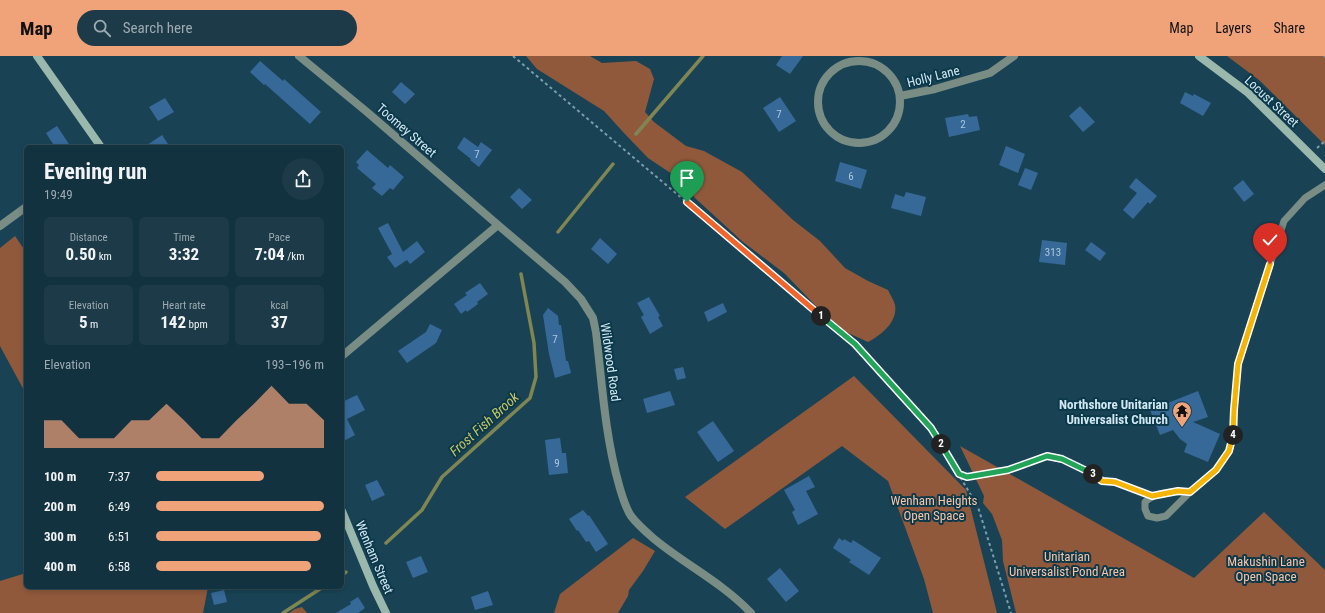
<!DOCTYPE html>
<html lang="en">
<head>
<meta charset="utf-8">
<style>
	:root { --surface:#133240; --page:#1c3a47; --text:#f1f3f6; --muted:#9daab1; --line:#324d59; --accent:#f0a279 }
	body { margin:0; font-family:"Roboto Condensed",sans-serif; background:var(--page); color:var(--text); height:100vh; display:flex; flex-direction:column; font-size:15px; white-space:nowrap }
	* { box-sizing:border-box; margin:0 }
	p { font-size:13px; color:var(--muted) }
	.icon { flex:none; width:22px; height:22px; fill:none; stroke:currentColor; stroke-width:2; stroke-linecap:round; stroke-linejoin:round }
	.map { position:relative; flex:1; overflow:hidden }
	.panel { position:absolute; left:24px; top:89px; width:320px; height:444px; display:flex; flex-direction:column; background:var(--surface); border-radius:6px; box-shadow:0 2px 6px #0003,0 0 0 1px var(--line) }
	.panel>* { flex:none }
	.pin { position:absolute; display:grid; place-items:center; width:34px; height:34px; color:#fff; margin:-41px -17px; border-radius:50% 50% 50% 0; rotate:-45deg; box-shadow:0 0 4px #0007 }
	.pin .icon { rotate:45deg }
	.km { position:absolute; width:20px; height:20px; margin:-10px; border-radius:50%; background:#222; color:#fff; font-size:11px; line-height:20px; text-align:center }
	.round { display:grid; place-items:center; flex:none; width:42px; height:42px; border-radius:21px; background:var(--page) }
	.summary { display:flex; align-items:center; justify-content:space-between; height:68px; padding:0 20px }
	h1 { font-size:22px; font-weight:700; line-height:30px }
	.metrics { display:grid; grid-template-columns:repeat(3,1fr); gap:6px; height:68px; padding:4px 20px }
	.metrics div { display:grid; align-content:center; border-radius:6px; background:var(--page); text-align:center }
	.metrics b { font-size:17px; font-weight:700 }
	.metrics small { font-size:11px; font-weight:400 }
	.metrics p { font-size:11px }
	.chart { height:112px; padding:8px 20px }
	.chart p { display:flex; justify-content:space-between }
	.chart svg { width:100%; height:72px; margin-top:4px; fill:var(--accent); opacity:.7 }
	ul { padding:0 20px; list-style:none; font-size:13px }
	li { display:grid; grid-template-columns:64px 48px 1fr; align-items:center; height:30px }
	li i { height:10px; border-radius:5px; background:var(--accent) }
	header { display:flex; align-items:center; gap:24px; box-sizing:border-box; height:56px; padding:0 20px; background:var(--accent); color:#111 }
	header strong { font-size:19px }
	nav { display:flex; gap:22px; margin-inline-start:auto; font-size:14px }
	.search { width:280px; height:36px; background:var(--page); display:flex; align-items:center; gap:10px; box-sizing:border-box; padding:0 14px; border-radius:22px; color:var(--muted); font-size:15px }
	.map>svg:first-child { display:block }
</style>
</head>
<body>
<header>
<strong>Map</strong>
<div class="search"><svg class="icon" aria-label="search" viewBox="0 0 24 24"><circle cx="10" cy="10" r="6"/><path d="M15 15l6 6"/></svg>Search here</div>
<nav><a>Map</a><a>Layers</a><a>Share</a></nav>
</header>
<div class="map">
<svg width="1325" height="557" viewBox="0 0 1325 557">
	<rect width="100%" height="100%" fill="#194355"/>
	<path fill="#90593c" d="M526 0H590L602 7 636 5 650 13 654 23 645 56 654 66 686 90 704 95 742 116 793 164 820 185 845 212 868 225 888 234C890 239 894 244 895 249 898 266 881 279 868 286L846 276 815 249 784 217 743 186 695 142 678 122 648 102 624 77 604 55 537 13Z
		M1227 0H1325V89L1259 24Z
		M15 180 26 196V338L0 290V192Z
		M854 320 966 434 997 557H933L924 523 888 425 842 390 725 473 685 441Z
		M960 390 1194 522 1264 456 1325 514V557H1016L1003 505 1002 484 992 458 983 447 984 440Z
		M633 482 655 495 643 515 629 534 628 540 618 557H554L560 538Z
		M26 517V531H208L203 557H0V525Z
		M302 551 307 557H289L295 553Z"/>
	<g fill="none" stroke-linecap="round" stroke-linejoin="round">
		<path stroke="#808652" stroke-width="3.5" d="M636 78 703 0
			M558 176 613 108
			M386 487 422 454 442 421 530 342 536 321 534 287 521 218
			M342 519 346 516
			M283 557 323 531"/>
	</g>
	<path fill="#366998" d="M782 0H803L790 18 776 9Z
		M260 5 283 25 284 23 321 56 310 68 265 28 264 29 250 16Z
		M401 26 415 38 405 48 392 36Z
		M1185 36 1193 40 1194 38 1211 47 1203 60 1180 47Z
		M780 41 796 65 779 76 763 52Z
		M165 42 174 56 158 65 149 51Z
		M1080 50 1095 66 1083 76 1069 60Z
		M968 58 969 61 977 60 980 74 949 81 945 62Z
		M57 70 71 91H55L46 77Z
		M162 79 170 91H144Z
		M464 81 478 91 481 86 492 94 479 111 470 104 471 103 457 92Z
		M1006 90 1025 98 1018 117 999 109Z
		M367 94 388 112 390 109 404 121 393 134 390 132 382 140 372 132 376 128 357 112 359 109 356 106Z
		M840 106 867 114 861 133 835 125Z
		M1025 112 1038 117 1031 134 1018 129Z
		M1136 122 1157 140 1150 148 1148 146 1133 163 1123 154 1137 137 1129 131Z
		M1243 124 1254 138 1244 146 1233 132Z
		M519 132 532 144 522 153 510 141Z
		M906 136 926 141 921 160 891 152 895 138 904 141Z
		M388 167 403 196 417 185 425 196 410 208 404 200 407 204 395 212 387 201 392 198 378 172Z
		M600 182 617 198 608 208 591 193Z
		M1042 184 1067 187 1065 209 1039 206Z
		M1091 186 1106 197 1100 205 1085 194Z
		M480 227 488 238 477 246 478 248 467 256 466 254 461 258 454 248 467 239 465 237Z
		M649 241 660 260 658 261 663 270 650 278 641 261 644 259 637 247Z
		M723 247 727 256 708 266 704 256Z
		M548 252 558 260 559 269H561L566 305H568L571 317 555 322 549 298 543 259Z
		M430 268 442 274 436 287 407 307 398 295 426 276Z
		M683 311 686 322 677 324 674 313Z
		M670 335 675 349 647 357 643 343Z
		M1198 335 1208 361 1193 366 1220 378 1208 406 1184 396 1187 388 1180 383 1173 374 1160 379 1150 354Z
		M357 339 365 354 347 363 355 379 342 386V346Z
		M713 365 734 395 718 406 697 376Z
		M560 382 562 397H566L568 417 549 419 545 384Z
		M809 420 815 431 806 435 818 458 798 469 792 456 795 454 784 434Z
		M377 424 385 439 372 445 365 429Z
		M583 454 588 460 589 459 608 488 596 496 589 485 586 486 578 474 577 475 569 463Z
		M839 482 843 485 844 483 851 487 853 484 881 502 869 519 849 506 851 504 833 492Z
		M421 500 428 516 413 522 406 506Z
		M780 512 799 535 786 546 767 523Z
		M224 534 227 546 214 549 211 537Z
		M488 535 493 549 475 554 471 541Z
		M358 541 365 552 358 557H336L351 548 350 546Z"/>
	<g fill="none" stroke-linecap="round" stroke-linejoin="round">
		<path stroke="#7e9dab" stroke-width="2" stroke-dasharray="3 3" stroke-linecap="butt" d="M513 0 855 288 931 372 978 451 1011 557
			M1324 0 1325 1
			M1317 92 1325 85
			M960 418 967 421 985 419 1008 414 1047 400 1063 403 1090 417 1102 425 1115 426 1142 436"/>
		<path stroke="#798d85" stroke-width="7" d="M1190 436C1174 435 1157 435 1145 446V453L1148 460 1157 462 1166 460 1190 436 1216 414 1229 395 1234 377V354L1238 308 1284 165 1305 142 1325 129"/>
		<path stroke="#798d85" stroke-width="8" d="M299 0 367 56 498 169
			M818 46a41 41 0 1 1 82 0a41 41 0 1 1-82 0Z
			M900 40 935 33 990 17 1014 0
			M0 170 26 151
			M342 300 498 169 565 226 581 243 593 262 596 276C602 327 605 380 619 429 622 439 625 451 631 460 637 468 645 475 653 482 684 508 723 527 751 557"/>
		<path stroke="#9ab9ac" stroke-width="8" d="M37 0 101 91
			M1199 0 1247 36 1325 113
			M342 455 373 530 386 557"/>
	</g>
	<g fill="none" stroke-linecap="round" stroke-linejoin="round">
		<g stroke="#fff" stroke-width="8">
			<path id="split-1" d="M687 146 821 260"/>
		</g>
		<g stroke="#fff" stroke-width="8">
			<path id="split-2" d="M821 260 855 288 931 372 941 388"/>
		</g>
		<g stroke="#fff" stroke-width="8">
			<path id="split-3" d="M941 388 959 418 967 421 1008 414 1047 400 1062 403 1093 418"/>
		</g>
		<g stroke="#fff" stroke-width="8">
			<path id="split-4" d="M1093 418 1102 425 1115 426 1152 440 1178 435 1190 436 1216 414 1229 395 1233 379"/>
		</g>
		<g stroke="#fff" stroke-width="8">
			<path id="split-5" d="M1233 379 1234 354 1238 308 1270 208"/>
		</g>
		<use href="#split-1" stroke="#f0652b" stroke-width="5"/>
		<use href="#split-2" stroke="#22a559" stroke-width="5"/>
		<use href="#split-3" stroke="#22a559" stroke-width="5"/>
		<use href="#split-4" stroke="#f5b400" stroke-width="5"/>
		<use href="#split-5" stroke="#f5b400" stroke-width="5"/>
	</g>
	<defs>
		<g id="temple-pin" transform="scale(1)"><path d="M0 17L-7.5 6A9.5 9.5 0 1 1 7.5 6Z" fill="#f0a279" stroke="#0c394a"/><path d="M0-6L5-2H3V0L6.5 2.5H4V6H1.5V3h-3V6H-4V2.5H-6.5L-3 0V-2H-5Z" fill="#111"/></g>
	</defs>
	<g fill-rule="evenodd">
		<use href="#temple-pin" x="1182" y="355"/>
	</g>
	<g text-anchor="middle" stroke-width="4" stroke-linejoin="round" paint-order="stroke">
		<g font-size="11" fill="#aac8dc">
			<text x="779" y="62">7</text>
			<text x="963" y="72">2</text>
			<text x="477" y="102">7</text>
			<text x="851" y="124">6</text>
			<text x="1053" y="200">313</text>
			<text x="555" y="287">7</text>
			<text x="557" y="411">9</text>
		</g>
		<g font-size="13" fill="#d1e7f2" stroke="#0c394a">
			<text transform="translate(933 20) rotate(-14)" y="5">Holly Lane</text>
			<text transform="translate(1272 45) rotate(43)" y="5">Locust Street</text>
			<text transform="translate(407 74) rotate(41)" y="5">Toomey Street</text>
			<text transform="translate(611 306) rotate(82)" y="5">Wildwood Road</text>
			<text transform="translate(375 501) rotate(67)" y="5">Wenham Street</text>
		</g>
		<g font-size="13" font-weight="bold" fill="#d1e7f2" stroke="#0c394a" text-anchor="end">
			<text x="1168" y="353">Northshore Unitarian<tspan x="1168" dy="15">Universalist Church</tspan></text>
		</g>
		<g font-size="13" fill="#fbc4a7" stroke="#0c394a">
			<text x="934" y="449">Wenham Heights<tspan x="934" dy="15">Open Space</tspan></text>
			<text x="1067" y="505">Unitarian<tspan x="1067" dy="15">Universalist Pond Area</tspan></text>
			<text x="1266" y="510">Makushin Lane<tspan x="1266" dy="15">Open Space</tspan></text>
		</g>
		<g font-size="14" font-style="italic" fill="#c7c662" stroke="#0c394a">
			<text transform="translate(484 368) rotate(-42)" y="5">Frost Fish Brook</text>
		</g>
	</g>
</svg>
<div class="pin" style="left:687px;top:146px;background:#1e9e55"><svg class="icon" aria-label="arrive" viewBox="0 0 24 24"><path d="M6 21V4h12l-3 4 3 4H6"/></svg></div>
<div class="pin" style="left:1270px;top:208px;background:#d93025"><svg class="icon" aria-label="check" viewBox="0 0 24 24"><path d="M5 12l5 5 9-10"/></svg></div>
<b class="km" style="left:821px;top:260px">1</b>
<b class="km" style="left:941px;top:388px">2</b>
<b class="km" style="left:1093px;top:418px">3</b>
<b class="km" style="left:1233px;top:379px">4</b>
<section class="panel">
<div class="summary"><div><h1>Evening run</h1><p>19:49</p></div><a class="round"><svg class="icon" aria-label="share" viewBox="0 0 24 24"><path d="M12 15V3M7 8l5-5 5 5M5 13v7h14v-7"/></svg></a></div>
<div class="metrics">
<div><p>Distance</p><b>0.50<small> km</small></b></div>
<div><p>Time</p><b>3:32</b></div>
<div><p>Pace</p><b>7:04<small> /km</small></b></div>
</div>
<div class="metrics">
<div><p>Elevation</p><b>5<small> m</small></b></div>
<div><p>Heart rate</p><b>142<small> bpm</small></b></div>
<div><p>kcal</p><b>37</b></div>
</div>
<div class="chart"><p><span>Elevation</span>193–196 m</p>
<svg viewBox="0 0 160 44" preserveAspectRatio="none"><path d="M0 44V27L10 27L20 38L30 38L40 38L50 27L60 27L70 17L80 27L90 38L100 38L110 27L120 17L130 6L140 17L150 17L160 27V44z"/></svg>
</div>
<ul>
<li><b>100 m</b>7:37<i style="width:64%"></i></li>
<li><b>200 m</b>6:49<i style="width:100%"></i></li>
<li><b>300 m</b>6:51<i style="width:98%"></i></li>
<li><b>400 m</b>6:58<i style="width:92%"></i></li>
</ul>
</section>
</div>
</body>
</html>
